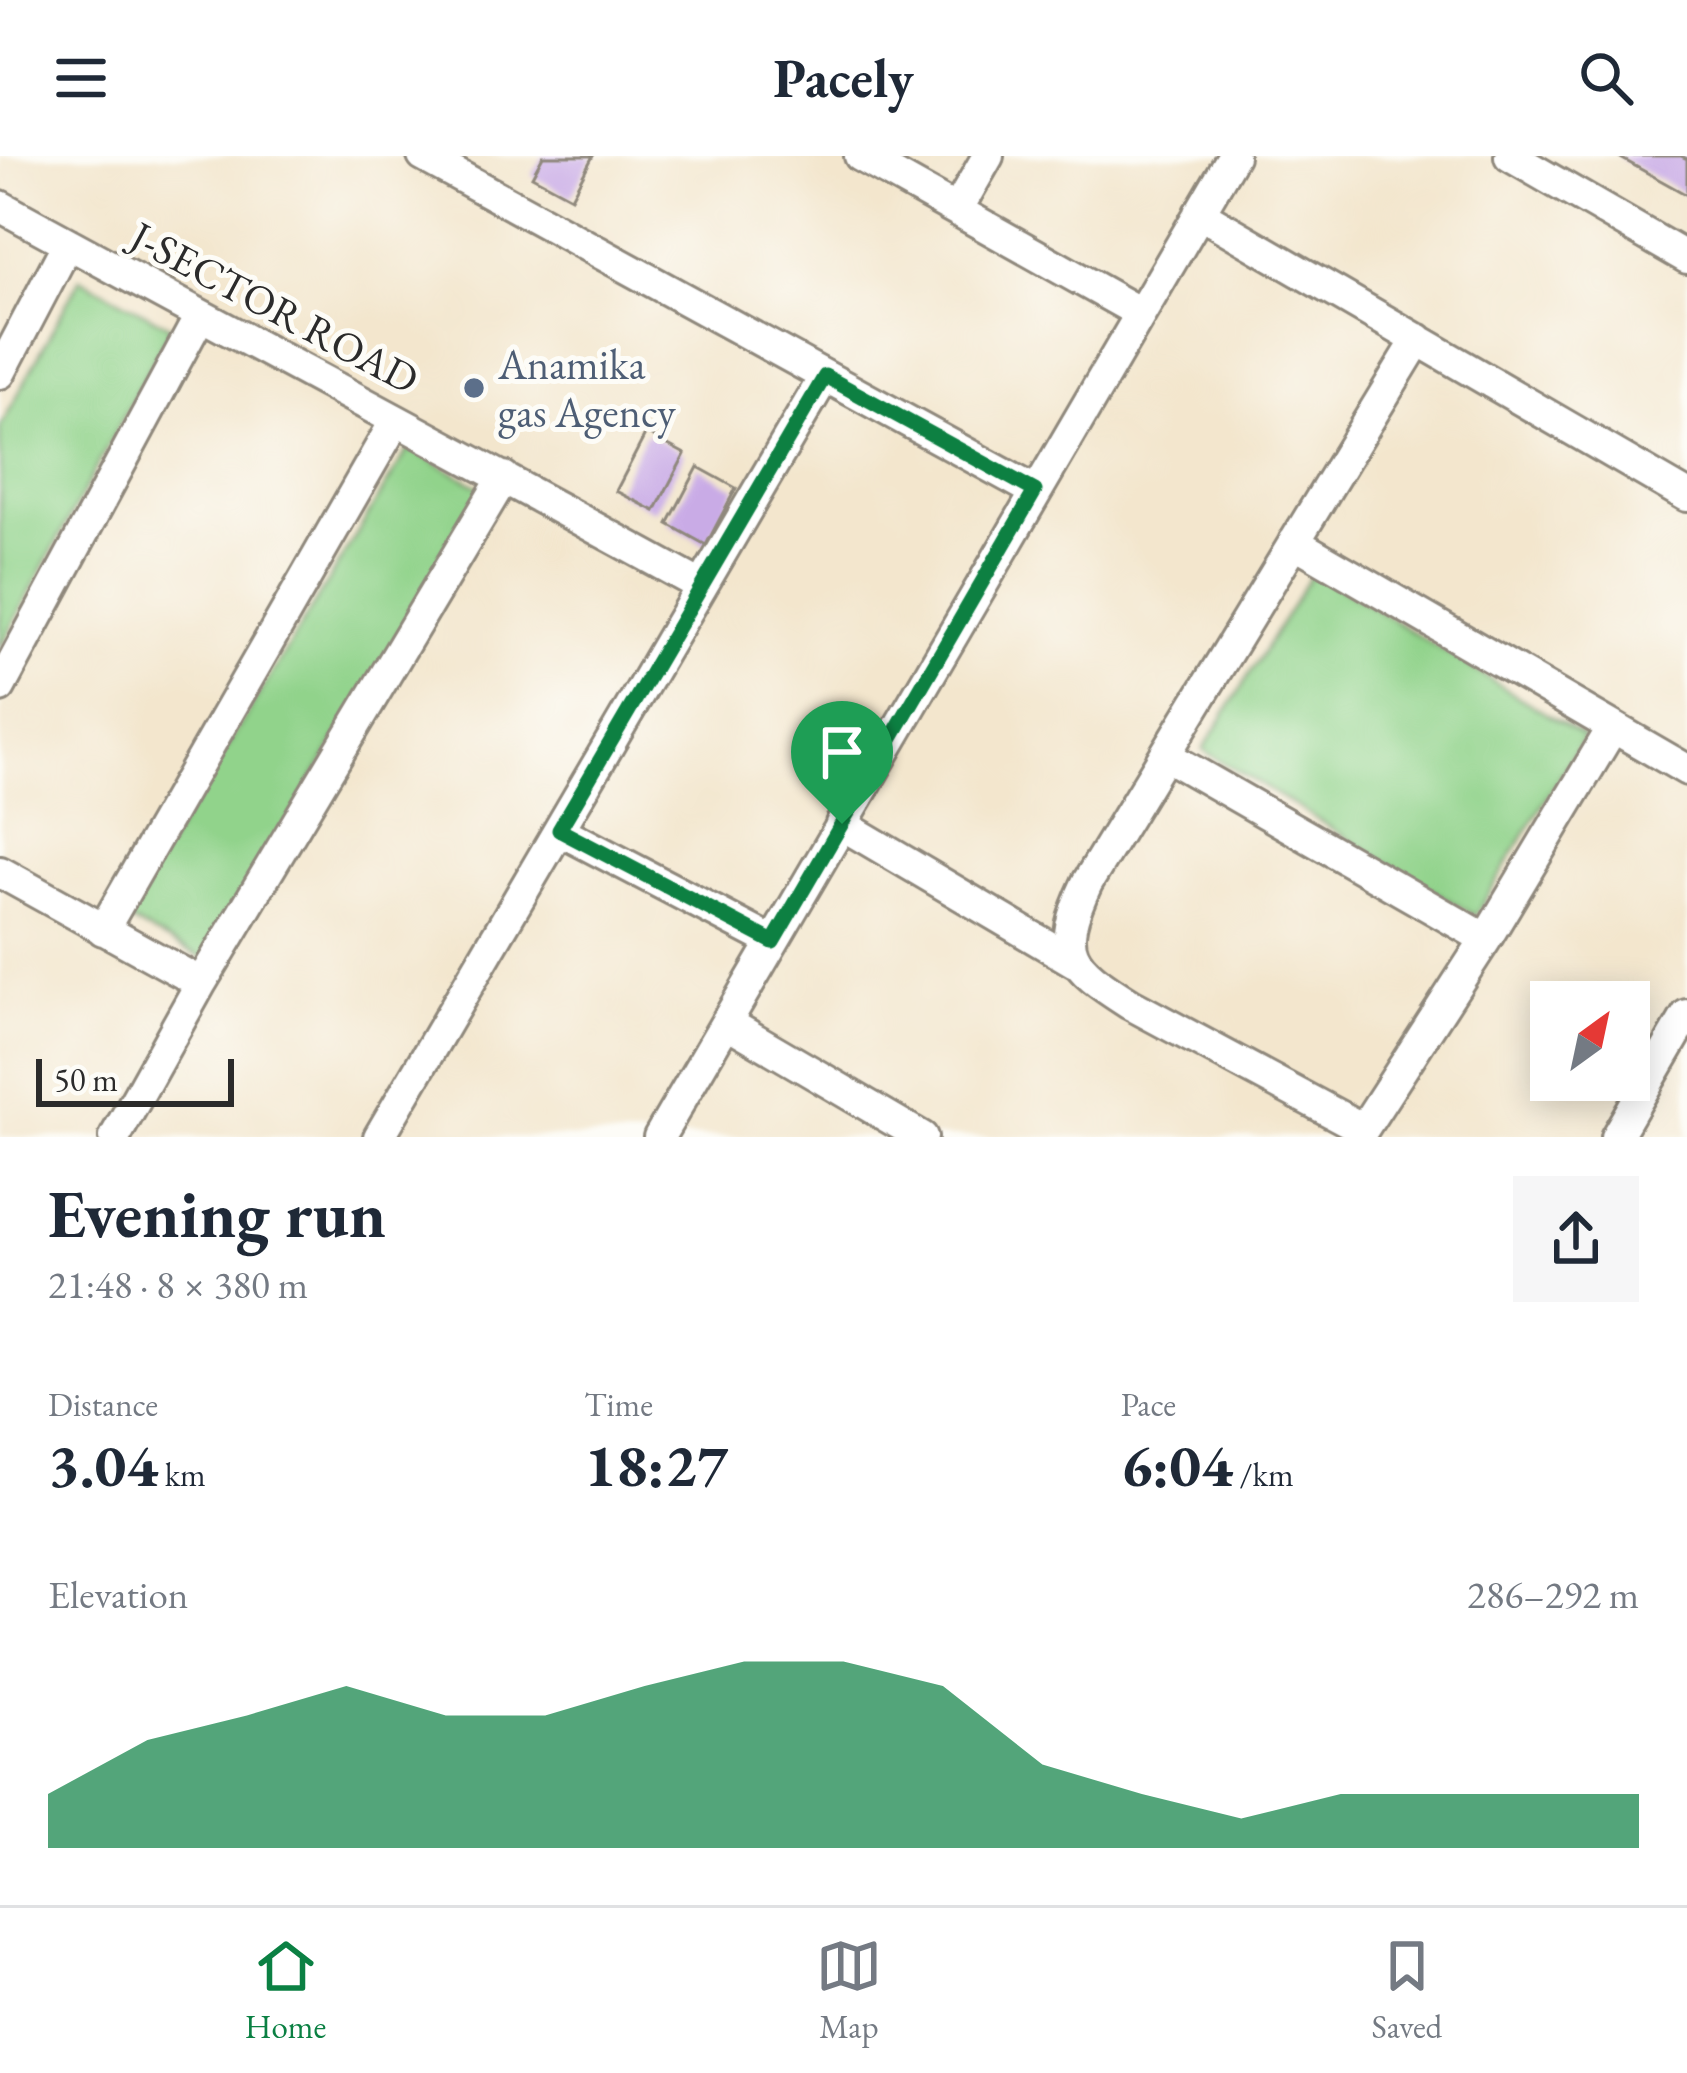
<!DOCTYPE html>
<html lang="en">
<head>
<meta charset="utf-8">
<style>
	:root { --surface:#fff; --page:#f6f6f7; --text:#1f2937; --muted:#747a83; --line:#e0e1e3; --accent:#0b8043 }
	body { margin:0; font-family:"EB Garamond",serif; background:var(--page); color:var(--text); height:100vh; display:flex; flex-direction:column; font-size:45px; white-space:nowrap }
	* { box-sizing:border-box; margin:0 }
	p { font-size:39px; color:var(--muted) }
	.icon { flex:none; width:66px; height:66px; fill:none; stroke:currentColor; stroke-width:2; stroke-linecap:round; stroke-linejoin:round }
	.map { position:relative; height:981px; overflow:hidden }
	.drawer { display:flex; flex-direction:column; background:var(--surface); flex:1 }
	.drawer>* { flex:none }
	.needle { width:78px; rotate:33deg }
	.fabs { position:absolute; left:1530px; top:825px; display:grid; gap:24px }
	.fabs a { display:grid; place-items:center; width:120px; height:120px; border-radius:0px; background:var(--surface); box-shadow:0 6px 30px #0003; font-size:60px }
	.scale { position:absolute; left:36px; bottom:30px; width:198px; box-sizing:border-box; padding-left:12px; border:6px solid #2b2b2b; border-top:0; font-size:33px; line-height:42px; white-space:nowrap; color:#2b2b2b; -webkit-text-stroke:9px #fdfcf7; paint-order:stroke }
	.pin { position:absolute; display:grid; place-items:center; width:102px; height:102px; color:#fff; margin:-123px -51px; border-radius:50% 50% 50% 0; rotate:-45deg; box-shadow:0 0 12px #0007 }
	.pin .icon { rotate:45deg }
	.round { display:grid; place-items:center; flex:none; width:126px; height:126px; border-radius:0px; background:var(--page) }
	.overview { display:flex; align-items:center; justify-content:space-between; height:204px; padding:0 48px }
	h1 { font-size:66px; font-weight:700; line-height:90px }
	.metrics { display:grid; grid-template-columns:repeat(3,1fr); gap:18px; height:204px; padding:12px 48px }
	.metrics div { display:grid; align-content:center }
	.metrics b { font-size:60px; font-weight:700 }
	.metrics small { font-size:33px; font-weight:400 }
	.metrics p { font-size:33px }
	.chart { height:336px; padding:24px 48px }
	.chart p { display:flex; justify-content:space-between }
	.chart svg { width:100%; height:216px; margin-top:12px; fill:var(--accent); opacity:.7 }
	header { display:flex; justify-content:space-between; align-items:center; height:156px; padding:0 48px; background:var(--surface); font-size:54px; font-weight:700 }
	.menu { display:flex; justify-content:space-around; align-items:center; height:168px; border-top:3px solid var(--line); background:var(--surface); font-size:33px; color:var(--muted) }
	.menu a { display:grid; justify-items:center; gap:6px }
	.menu .on { color:var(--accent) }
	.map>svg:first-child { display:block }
</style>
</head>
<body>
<header><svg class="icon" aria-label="menu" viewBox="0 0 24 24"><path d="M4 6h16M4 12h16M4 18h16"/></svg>Pacely<svg class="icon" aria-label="search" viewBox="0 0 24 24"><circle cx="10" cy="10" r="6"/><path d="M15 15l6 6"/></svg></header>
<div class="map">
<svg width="1687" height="981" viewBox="0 0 1687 981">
	<rect width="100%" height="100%" fill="#fdfcf7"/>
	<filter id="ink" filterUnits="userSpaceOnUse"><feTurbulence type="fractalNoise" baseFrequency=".00833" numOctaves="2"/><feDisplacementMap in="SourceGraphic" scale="24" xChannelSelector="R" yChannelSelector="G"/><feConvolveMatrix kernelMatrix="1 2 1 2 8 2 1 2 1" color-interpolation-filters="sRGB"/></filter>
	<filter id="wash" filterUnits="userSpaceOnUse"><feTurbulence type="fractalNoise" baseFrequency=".004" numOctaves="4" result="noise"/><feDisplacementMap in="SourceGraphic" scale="48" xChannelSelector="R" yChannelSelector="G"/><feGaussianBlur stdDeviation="2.7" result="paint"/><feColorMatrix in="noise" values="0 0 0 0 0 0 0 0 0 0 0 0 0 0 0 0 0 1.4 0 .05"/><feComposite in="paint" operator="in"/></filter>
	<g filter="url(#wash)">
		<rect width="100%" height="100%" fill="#f3e6cd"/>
		<path fill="#91d38b" stroke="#5e7f5b" stroke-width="3" d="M80 122 171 171 0 493V272Z
			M409 292 484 333 207 804 123 762Z
			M1313 415 1584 581 1475 760 1203 594Z"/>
		<g id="blocks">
			<path fill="#c9abe6" d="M543 0H593L571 41 532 20Z
				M1617 0H1681L1687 3V39Z
				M646 277 685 298 655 355 616 335Z
				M698 311 736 332 706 389 668 368Z"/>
		</g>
	</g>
	<g filter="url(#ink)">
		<use href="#blocks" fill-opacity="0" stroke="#8f887c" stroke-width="3"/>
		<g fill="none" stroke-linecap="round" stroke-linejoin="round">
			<g stroke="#8f887c" stroke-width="36">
				<path id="street" d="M423 0 1035 335
					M860 0 1140 157
					M1510 0 1687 102
					M0 50C233 178 468 301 701 430
					M957 54 988 0
					M1199 57 1687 340
					M0 217 68 87
					M1294 386 1687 614
					M0 531 200 160
					M1165 599 1486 783
					M841 668 1075 806
					M559 674 773 786
					M0 716 201 827 115 981
					M103 774 396 264
					M201 827 504 321
					M726 866 922 981
					M1363 973 1130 848C1069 809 1054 796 1087 727L1418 183
					M379 981 825 220
					M659 981 1233 0
					M1358 981 1486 783 1613 571
					M1616 981 1687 859"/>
			</g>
			<use href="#street" stroke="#fff" stroke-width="30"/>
		</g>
	</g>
	<g fill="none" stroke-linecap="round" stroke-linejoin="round" filter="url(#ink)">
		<g stroke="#fff" stroke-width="24">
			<path id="route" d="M825 220 1035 335 773 786 559 674Z"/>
		</g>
		<use href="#route" stroke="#0b8043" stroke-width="15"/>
	</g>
	<circle fill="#5c6f8a" stroke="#fdfcf7" stroke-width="4.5" cx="474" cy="232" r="12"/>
	<g text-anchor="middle" stroke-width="10" stroke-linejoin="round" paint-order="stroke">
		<g font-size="42" fill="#2b2b2b" stroke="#fdfcf7">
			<text transform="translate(275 151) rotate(28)" y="15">J-SECTOR ROAD</text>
		</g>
		<g font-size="42" fill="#4e5e75" stroke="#fdfcf7" text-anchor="start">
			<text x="498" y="223">Anamika<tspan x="498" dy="48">gas Agency</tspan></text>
		</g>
	</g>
</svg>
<div class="fabs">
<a><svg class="needle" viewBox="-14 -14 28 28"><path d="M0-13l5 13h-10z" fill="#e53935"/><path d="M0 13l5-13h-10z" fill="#747a83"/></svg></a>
</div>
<div class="scale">50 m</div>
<div class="pin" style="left:842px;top:668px;background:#1e9e55"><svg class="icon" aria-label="arrive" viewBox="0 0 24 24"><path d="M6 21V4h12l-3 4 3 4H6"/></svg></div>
</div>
<section class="drawer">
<div class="overview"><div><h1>Evening run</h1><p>21:48 · 8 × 380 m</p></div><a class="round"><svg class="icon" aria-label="share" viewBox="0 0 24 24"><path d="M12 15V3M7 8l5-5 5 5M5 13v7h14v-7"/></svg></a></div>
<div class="metrics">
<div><p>Distance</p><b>3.04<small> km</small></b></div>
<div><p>Time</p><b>18:27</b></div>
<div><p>Pace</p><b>6:04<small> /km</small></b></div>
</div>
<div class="chart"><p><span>Elevation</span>286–292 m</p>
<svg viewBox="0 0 160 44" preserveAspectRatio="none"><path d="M0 44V33L10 22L20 17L30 11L40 17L50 17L60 11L70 6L80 6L90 11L100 27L110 33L120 38L130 33L140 33L150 33L160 33V44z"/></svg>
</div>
</section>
<nav class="menu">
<a class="on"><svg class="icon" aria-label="home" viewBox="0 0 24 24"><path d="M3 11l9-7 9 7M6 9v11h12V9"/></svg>Home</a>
<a><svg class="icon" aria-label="map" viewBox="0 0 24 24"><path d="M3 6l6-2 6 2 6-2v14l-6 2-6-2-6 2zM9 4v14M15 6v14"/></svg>Map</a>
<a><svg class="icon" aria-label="saved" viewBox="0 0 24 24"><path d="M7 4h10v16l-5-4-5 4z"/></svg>Saved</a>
</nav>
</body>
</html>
